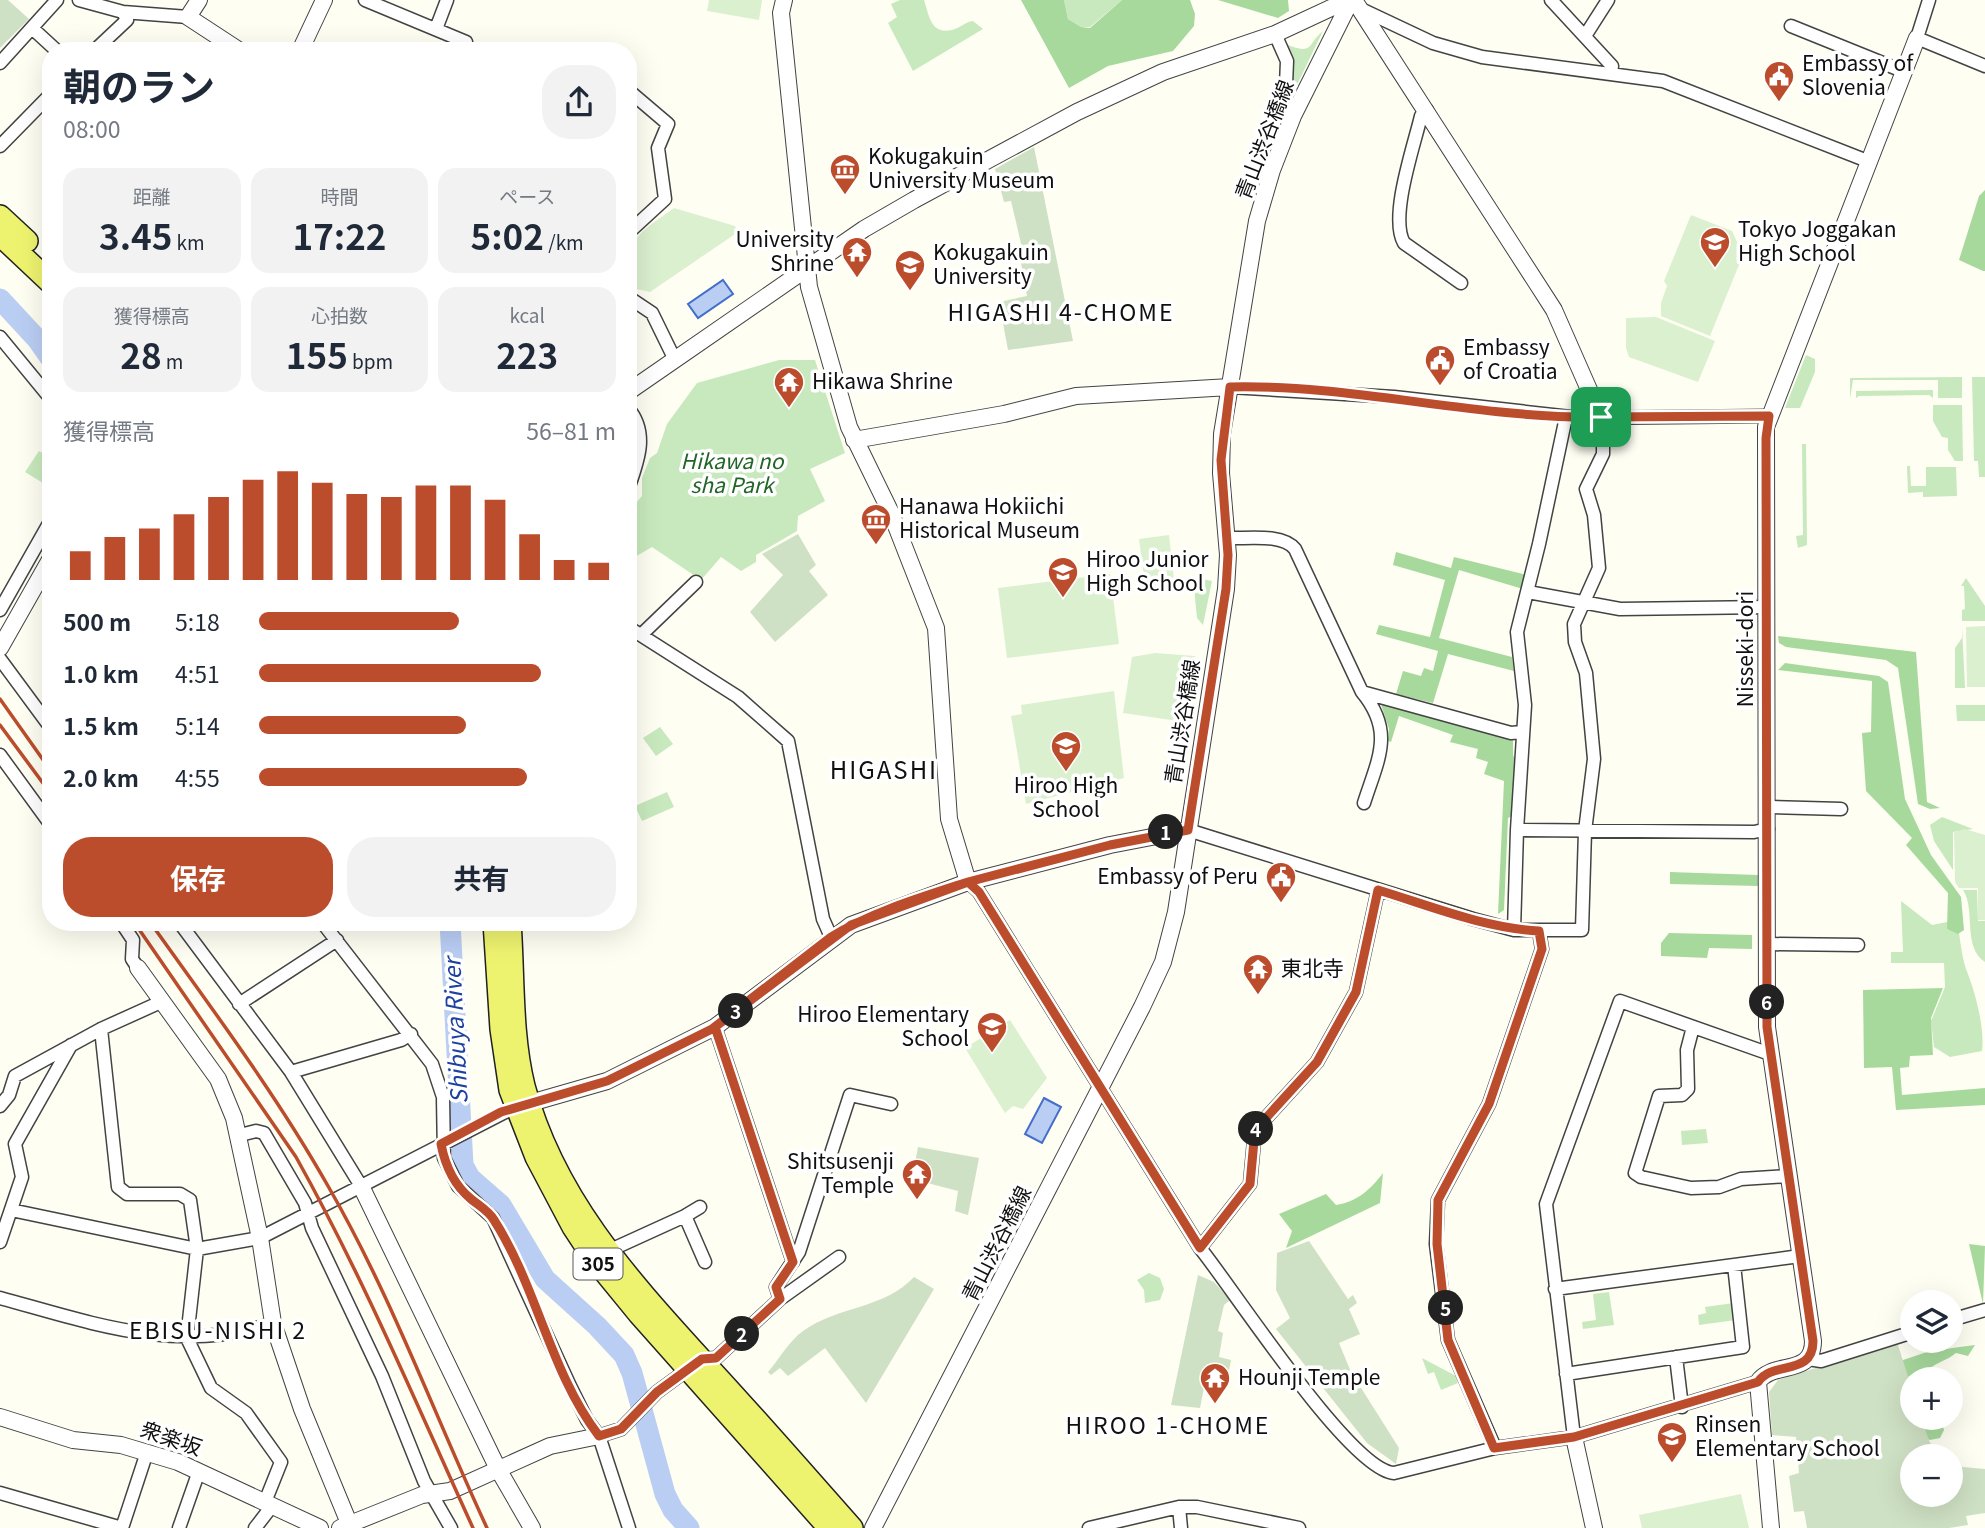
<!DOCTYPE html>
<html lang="ja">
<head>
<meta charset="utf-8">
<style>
	:root { --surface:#fff; --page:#f2f2f3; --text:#1f2937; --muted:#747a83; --accent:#bc4d2c }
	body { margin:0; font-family:Georgia,"Noto Sans JP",serif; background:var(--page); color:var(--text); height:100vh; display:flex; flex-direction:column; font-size:26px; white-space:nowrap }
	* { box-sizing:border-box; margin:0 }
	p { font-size:23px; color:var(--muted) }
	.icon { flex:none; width:38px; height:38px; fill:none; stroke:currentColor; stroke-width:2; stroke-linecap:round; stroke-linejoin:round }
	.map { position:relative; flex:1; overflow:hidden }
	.details { position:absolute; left:42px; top:42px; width:595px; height:889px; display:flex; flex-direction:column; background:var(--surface); border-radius:28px; box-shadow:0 7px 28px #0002 }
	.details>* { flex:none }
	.fabs { position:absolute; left:1900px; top:1290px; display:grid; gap:14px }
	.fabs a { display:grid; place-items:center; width:63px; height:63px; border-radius:50%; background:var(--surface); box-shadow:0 7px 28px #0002; font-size:35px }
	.pin { position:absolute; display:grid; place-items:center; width:60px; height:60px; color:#fff; margin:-30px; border-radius:14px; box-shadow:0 4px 10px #0006 }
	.km { position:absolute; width:35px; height:35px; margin:-18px; border-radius:50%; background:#222; color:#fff; font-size:19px; line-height:35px; text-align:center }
	.round { display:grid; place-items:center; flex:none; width:74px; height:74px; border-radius:28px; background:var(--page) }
	.headline { display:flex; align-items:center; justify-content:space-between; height:119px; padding:0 21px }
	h1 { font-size:38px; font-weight:700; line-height:52px }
	.stats { display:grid; grid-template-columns:repeat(3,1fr); gap:10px; height:119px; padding:7px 21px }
	.stats div { display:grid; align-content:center; border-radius:18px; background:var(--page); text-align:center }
	.stats b { font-size:35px; font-weight:700 }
	.stats small { font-size:19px; font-weight:400 }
	.stats p { font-size:19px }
	.chart { height:196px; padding:14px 21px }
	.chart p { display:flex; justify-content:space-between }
	.chart svg { width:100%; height:126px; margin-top:7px; stroke:var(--accent); stroke-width:6 }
	.primary-button { display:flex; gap:14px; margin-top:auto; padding:14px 21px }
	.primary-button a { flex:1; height:80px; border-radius:28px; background:var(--accent); color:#fff; font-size:28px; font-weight:700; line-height:80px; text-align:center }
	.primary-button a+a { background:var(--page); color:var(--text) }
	ul { padding:0 21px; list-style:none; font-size:23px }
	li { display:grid; grid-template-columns:112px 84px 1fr; align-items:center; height:52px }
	li i { height:18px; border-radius:9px; background:var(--accent) }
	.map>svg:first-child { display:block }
</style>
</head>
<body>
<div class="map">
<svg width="1985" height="1528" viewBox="0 0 1985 1528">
	<rect width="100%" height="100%" fill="#fefef3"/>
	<path fill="#c8e9bd" d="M900 0H924C929 14 930 35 952 30 960 28 965 22 973 21L983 29 913 71 888 23 897 17 891 4Z
		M1064 0H1122L1090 27H1081L1068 19Z
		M1323 31 1293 93 1288 91V45C1314 55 1307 44 1323 31Z
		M1806 355 1815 359V372L1800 408H1785Z
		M779 360H815L845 453 810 469 825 501 798 516 797 531 756 555V562L741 571 721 557 701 580 652 547 628 561V512L642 496V478L650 458 657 453 667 424 697 383Z
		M1962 377V398H1938V380H1853L1850 399V378Z
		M1972 377H1985V477H1979L1978 461H1974Z
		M1933 390V398L1929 395 1859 396 1856 398V391Z
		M1933 405H1962L1963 461H1955L1948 450V438L1942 437 1933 421Z
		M1802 444H1806L1807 545 1798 548 1796 536 1803 535Z
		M39 451 51 457V488L25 472Z
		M1910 466 1911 486H1926V467H1956L1957 496 1923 497V492L1908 493 1907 466Z
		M1193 577 1212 581 1203 625 1197 618Z
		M1966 578 1985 606V621H1962V610L1965 609 1964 586H1961Z
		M1962 627 1965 688H1955V648L1962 638Z
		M1956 705H1985V721H1957Z
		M660 727 673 744 656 756 643 738Z
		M667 792 674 807 642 821 635 806Z
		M1942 817 1973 829 1953 832V870L1934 841 1930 825Z
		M1963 890H1977L1978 921H1985V962C1962 947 1976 909 1963 890Z
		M1901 901 1932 925 1957 920C1960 936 1961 954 1966 969 1975 991 1985 1028 1982 1051L1950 1057 1934 1047 1931 1021 1945 987 1944 963H1891V952H1903Z
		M1706 1129 1708 1143 1682 1145 1681 1131Z
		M1149 1273 1160 1278 1164 1289 1160 1300 1145 1303 1144 1290 1137 1280Z
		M1609 1292 1614 1325 1583 1329 1582 1322 1596 1320 1593 1294Z
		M1734 1303 1736 1320 1699 1325 1698 1315 1706 1313 1705 1307Z
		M1422 1358 1456 1376 1458 1383 1441 1390 1434 1372 1428 1374Z"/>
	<path fill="#a7d99d" d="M1021 0H1064L1068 19 1081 27 1090 28 1122 0H1190L1195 14 1194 26 1173 51 1108 66 1069 88Z
		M1218 0H1288L1289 11 1278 18Z
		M1985 190V271H1983L1959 260 1979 196Z
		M1396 552 1451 568 1454 557 1527 575 1523 589 1459 570 1439 638 1512 657 1514 671 1448 654 1433 703 1396 694 1403 671 1421 676 1424 668 1433 671 1438 651 1376 634 1379 625 1430 637 1445 580 1393 565Z
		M1778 636 1916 652 1927 802 1940 808 1930 809 1918 804 1898 668 1886 660 1786 647 1779 643Z
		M1785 663 1879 676 1888 682 1905 799 1931 855 1961 897 1964 930 1958 934 1947 929 1948 893 1906 845 1912 838 1866 791 1862 733 1871 732 1872 681 1778 670Z
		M1380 701 1513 739V755L1519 767 1517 814 1508 818 1504 910 1498 914 1504 781 1484 774 1488 762 1476 758 1478 749 1450 742 1453 735 1399 716 1391 742 1388 741 1389 729Z
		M1670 872 1758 875 1759 886 1670 884Z
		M1669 933 1752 935V949L1709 948 1707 958 1661 956V943Z
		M1943 988 1931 1018 1933 1055 1910 1056 1909 1067 1900 1068 1902 1095 1985 1088V1105L1896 1110 1892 1067 1864 1068 1863 990Z
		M1383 1173 1380 1203 1286 1248 1292 1231 1279 1214 1326 1194 1336 1205C1357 1202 1371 1189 1383 1173Z
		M1969 1244 1985 1246 1983 1304Z
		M1975 1345 1968 1356 1956 1353C1946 1361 1937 1362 1928 1370L1930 1379H1913V1418H1941L1944 1430 1940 1438 1930 1440 1916 1433 1900 1361 1930 1351Z"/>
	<path fill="#cfe1c4" d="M0 0H8L29 19 0 48Z
		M1034 147 1073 341 1008 350 999 302 1027 296 1020 257 1024 256 1011 201 1004 202 995 169Z
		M798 534 816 565 809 571 828 595 775 642 750 612 783 575 762 554Z
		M918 1147 979 1158 968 1215 955 1211 958 1191 912 1179Z
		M1309 1241 1348 1299 1353 1295 1357 1303 1349 1309 1360 1334 1339 1343 1351 1372 1399 1448 1396 1464 1367 1443 1276 1329 1290 1318 1276 1290 1277 1253Z
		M1198 1275 1214 1282 1230 1300 1224 1305 1218 1331 1223 1333 1219 1357 1231 1360 1228 1376 1207 1372 1200 1408 1171 1405Z
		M914 1277 934 1289 866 1403 825 1348 788 1376 780 1368 771 1375 768 1372C779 1359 790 1340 803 1331 838 1306 884 1309 914 1277Z
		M1897 1342 1913 1392V1418H1921L1930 1443 1938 1447 1942 1456H1913V1494H1951V1466L1985 1469V1513L1966 1516 1968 1525 1949 1528H1807L1804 1511 1794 1512 1789 1476 1799 1473 1796 1437 1772 1435 1769 1392 1778 1380Z"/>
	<path fill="#dbf0cf" d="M709 0H762L759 20 707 11Z
		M674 208 735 226 738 232 650 292 632 288C628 281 628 275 628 267 628 235 650 226 674 208Z
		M1691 215 1732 231 1743 255 1710 336 1661 316V303L1667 286 1664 281Z
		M1656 317 1715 341 1698 382 1629 357 1626 348V318Z
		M1169 535 1175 589 1146 593 1139 539Z
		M1110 574 1119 644 1007 658 998 588Z
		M1985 626V687H1967L1966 627Z
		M1155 653 1195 656 1185 722 1123 713 1132 657Z
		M1114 691 1124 778 1026 804 1011 716 1022 714 1021 705Z
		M1965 829 1985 835V920H1978V888H1959L1955 882 1954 832Z
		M1010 1020 1047 1078 1023 1109 1013 1106 1005 1113 965 1048Z
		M1741 1494 1749 1528H1642L1639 1515Z"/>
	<path fill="#bacef4" stroke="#436ec9" stroke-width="2" d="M723 280 733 294 698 318 688 304Z
		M1044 1098 1061 1107 1042 1143 1025 1134Z"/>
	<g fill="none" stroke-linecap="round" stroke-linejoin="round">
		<path stroke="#bacef4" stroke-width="21" d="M0 299 37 339 51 359
			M450 922 463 1165 470 1178 501 1205 545 1279 597 1326 624 1355 632 1373 665 1494 673 1510 689 1528"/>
		<g stroke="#434343" stroke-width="15">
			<path id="minor" d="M79 0 123 12 188 17
				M365 0 466 42
				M1551 0 1612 66 1611 72
				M1929 0 1917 38 1985 66
				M1363 10 1433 43 1482 57 1663 81 1870 162
				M1791 26 1905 72
				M32 28 57 51
				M436 29 447 0
				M1275 34 1287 61 1285 108 1293 116
				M1585 36 1608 0
				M94 51 127 20 123 12
				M0 63 57 0
				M628 90 668 124 658 148 665 199 628 233
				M1427 110 1421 116C1414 146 1389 217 1404 243L1461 283
				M0 146 51 94
				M628 297 652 313 675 360
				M0 337 51 399
				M1230 387 1394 397 1580 418 1769 416
				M628 408C649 433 638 461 628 489
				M1227 538C1247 539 1282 533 1295 549L1362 692C1395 732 1378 759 1364 803
				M1528 592 1620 609 1767 607
				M0 610 51 520
				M628 627 738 697 788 741 823 919 831 937
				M641 635 696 582
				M0 659 51 728
				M1362 692 1511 733 1522 732
				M0 755 51 825
				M1768 807 1841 809
				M1188 830 1473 919 1514 930H1582L1585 831 1594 759 1586 673 1575 642 1574 624 1599 568 1594 515 1586 489 1603 454V427
				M1517 830 1525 705 1517 632 1539 544 1566 417
				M968 882 979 892 1200 1248C1234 1290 1350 1470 1394 1473L1495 1448 1574 1437 1758 1382
				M121 922 133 940 132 959 138 968
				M179 922 291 1072 361 1186
				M322 922 432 1064 443 1097 444 1158 458 1186 493 1218 570 1386 587 1420 599 1436 629 1528
				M1514 930 1517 830 1754 832 1768 829
				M1768 944 1858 945
				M239 1004 337 940
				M715 1027 793 1262
				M1693 1027 1687 1050 1688 1089 1682 1095 1659 1096 1635 1173 1641 1177 1691 1188 1719 1187 1741 1179 1788 1176
				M101 1029 118 1187 127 1194H180L190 1200 197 1249 187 1338 211 1388 246 1413 281 1462 265 1502
				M291 1072 401 1040 411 1034
				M0 1106 9 1095 15 1076 101 1029 163 1001
				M240 1135 256 1131 264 1133 305 1203 312 1228 382 1376 424 1481 451 1528
				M11 1210 197 1249 260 1238 515 1107
				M685 1216 700 1207
				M0 1242 22 1177 15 1144 71 1045
				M1200 1248 1250 1184 1255 1130 1317 1062 1356 992 1378 890
				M606 1252 685 1216 705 1262
				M1555 1289 1800 1256
				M0 1298C92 1323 178 1355 273 1323
				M780 1299 839 1257
				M1951 1320 1985 1310
				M1676 1357 1682 1407
				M1808 1359 1821 1361 1913 1332
				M1566 1374 1743 1347 1734 1265
				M599 1436 621 1429 657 1392 702 1359 716 1358 780 1299 776 1287 799 1252 850 1095 891 1104
				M1574 1437 1546 1204 1620 1001 1770 1054
				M1495 1448 1448 1340 1436 1244 1438 1200 1489 1104 1542 949 1539 931
				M0 1493 122 1528
				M1179 1507 1181 1528
				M122 1528 147 1452
				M179 1528 199 1471
				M255 1528 272 1506
				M1089 1528 1179 1507H1197L1299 1528"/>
		</g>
		<g stroke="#434343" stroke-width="18">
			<path id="tertiary" d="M199 0 188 17 240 51
				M784 0 781 13 809 287 849 427 891 513 936 628 949 819 968 882
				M1354 0 1554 310 1601 417
				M300 51 324 0
				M628 392 864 229 914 200 1077 112 1163 72 1275 34 1348 0
				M854 440 1004 414 1076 396 1230 387
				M0 648 51 558
				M138 968 218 1079 234 1118 260 1238 273 1323 302 1409 351 1528
				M520 1106 607 1081 715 1027 851 925 968 882 1110 845 1188 830
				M361 1186 498 1469 532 1528
				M0 1417 73 1440 121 1445 178 1462 320 1528
				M1574 1437 1594 1528
				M340 1528 422 1495 450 1491 550 1446 599 1436
				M873 1528 1142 1007 1163 962 1176 912 1226 589 1228 555 1221 473 1222 434 1257 221 1272 170 1293 116 1351 0
				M1771 1528 1758 1382C1773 1360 1813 1377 1813 1341L1767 1027 1766 427 1917 38"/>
		</g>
		<g stroke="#212121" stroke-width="24">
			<path id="primary" d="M0 216 27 241
				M0 235 51 283
				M494 922 501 1029 510 1090 536 1157 573 1227 594 1259 639 1314 829 1528
				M510 922C514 976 511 1033 524 1086 555 1202 633 1284 711 1370 759 1422 805 1475 852 1528"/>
		</g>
		<use href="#minor" stroke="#fff" stroke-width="12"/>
		<use href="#tertiary" stroke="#fff" stroke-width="16"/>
		<use href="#primary" stroke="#eef36f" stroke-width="21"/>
		<path stroke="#bc4d2c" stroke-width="3.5" d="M0 699 51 771
			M0 725 51 794
			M134 922 296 1157C363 1277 416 1403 473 1528
			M150 922C212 1009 276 1094 328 1186 391 1295 434 1414 487 1528"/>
	</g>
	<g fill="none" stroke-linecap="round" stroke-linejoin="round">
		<g stroke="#fff" stroke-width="14">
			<path id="route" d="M1601 417C1476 419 1354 384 1230 387L1221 460 1228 555 1226 589 1188 830 1110 845 968 882 851 925 715 1027 793 1262 776 1287 780 1299 716 1358 702 1359 657 1392 621 1429 599 1436C550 1372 537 1287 494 1220 489 1211 478 1205 471 1199 454 1185 445 1165 441 1144L501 1112 607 1081 712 1029 831 937C872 912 922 897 968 882L979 892 1200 1248 1250 1184 1255 1130 1317 1062 1356 992 1378 890C1431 906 1484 928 1539 931L1542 949 1489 1104 1438 1200 1437 1244 1448 1340 1494 1448 1574 1437 1758 1382C1773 1360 1813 1377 1813 1341L1767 1027 1766 438 1769 416 1601 417"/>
		</g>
		<use href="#route" stroke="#bc4d2c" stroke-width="9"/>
	</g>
	<defs>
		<g id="civic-pin" transform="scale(1.575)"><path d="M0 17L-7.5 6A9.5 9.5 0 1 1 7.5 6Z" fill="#bc4d2c" stroke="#fff"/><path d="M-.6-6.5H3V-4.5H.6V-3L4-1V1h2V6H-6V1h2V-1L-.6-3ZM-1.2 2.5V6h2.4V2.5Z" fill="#fff"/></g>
		<g id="museum-pin" transform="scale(1.575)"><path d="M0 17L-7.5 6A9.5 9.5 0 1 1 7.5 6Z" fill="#bc4d2c" stroke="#fff"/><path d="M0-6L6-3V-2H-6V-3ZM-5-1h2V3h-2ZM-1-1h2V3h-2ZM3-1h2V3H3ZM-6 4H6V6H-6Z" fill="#fff"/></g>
		<g id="school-pin" transform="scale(1.575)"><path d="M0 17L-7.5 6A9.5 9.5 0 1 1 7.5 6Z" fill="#bc4d2c" stroke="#fff"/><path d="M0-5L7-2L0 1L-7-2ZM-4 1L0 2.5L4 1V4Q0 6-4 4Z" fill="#fff"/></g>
		<g id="temple-pin" transform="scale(1.575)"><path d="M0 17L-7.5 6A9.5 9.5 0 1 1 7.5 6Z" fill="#bc4d2c" stroke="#fff"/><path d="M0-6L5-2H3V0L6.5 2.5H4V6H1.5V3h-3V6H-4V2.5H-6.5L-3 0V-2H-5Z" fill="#fff"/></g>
		<g id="university-pin" transform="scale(1.575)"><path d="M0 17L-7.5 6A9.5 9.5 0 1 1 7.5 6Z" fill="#bc4d2c" stroke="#fff"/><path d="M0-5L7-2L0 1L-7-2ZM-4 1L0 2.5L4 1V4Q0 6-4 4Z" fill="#fff"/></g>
	</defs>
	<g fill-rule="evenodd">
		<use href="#civic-pin" x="1779" y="76"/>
		<use href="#museum-pin" x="845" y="169"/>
		<use href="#school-pin" x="1715" y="242"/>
		<use href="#temple-pin" x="857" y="252"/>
		<use href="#university-pin" x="910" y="265"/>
		<use href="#civic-pin" x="1440" y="360"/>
		<use href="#temple-pin" x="789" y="382"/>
		<use href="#museum-pin" x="876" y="519"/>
		<use href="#school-pin" x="1063" y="572"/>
		<use href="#school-pin" x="1066" y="746"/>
		<use href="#civic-pin" x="1281" y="877"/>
		<use href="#temple-pin" x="1258" y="969"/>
		<use href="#school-pin" x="992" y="1027"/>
		<use href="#temple-pin" x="917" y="1174"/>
		<use href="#temple-pin" x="1215" y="1378"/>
		<use href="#school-pin" x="1672" y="1437"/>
	</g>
	<g text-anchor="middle" stroke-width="7" stroke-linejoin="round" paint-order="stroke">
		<rect fill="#fff" stroke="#585858" stroke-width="2" x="573.5" y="1248.5" width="49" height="31" rx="5"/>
		<g font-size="19" font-weight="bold" fill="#101010">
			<text x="598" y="1271">305</text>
		</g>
		<g font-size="21" fill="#101010" stroke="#fff" text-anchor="start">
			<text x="1802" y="71">Embassy of<tspan x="1802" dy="24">Slovenia</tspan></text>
			<text x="868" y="164">Kokugakuin<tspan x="868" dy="24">University Museum</tspan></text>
			<text x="1738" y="237">Tokyo Joggakan<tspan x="1738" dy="24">High School</tspan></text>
			<text x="834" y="247" text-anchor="end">University<tspan x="834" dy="24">Shrine</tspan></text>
			<text x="933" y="260">Kokugakuin<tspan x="933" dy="24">University</tspan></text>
			<text x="1463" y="355">Embassy<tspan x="1463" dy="24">of Croatia</tspan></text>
			<text x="812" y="389">Hikawa Shrine</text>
			<text x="899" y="514">Hanawa Hokiichi<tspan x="899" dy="24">Historical Museum</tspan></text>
			<text x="1086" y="567">Hiroo Junior<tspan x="1086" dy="24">High School</tspan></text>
			<text x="1066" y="793" text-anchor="middle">Hiroo High<tspan x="1066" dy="24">School</tspan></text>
			<text x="1258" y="884" text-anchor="end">Embassy of Peru</text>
			<text x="1281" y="976">東北寺</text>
			<text x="969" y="1022" text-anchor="end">Hiroo Elementary<tspan x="969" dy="24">School</tspan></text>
			<text x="894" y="1169" text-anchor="end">Shitsusenji<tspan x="894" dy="24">Temple</tspan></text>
			<text x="1238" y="1385">Hounji Temple</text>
			<text x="1695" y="1432">Rinsen<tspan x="1695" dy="24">Elementary School</tspan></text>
		</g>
		<g font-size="21" fill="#101010" stroke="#fff">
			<text transform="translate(1265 140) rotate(-69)" y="7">青山渋谷橋線</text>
			<text transform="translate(1746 649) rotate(-90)" y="7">Nisseki-dori</text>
			<text transform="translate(1183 722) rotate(-81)" y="7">青山渋谷橋線</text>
			<text transform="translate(997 1244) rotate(-63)" y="7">青山渋谷橋線</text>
			<text transform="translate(171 1439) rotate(19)" y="7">衆楽坂</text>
		</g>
		<g font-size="21" font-style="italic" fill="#226627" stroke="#fff">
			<text x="732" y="469">Hikawa no<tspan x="732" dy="24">sha Park</tspan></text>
		</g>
		<g font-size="23" letter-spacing="2" fill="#101010" stroke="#fff">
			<text x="1061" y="321">HIGASHI 4-CHOME</text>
			<text x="218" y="1339">EBISU-NISHI 2</text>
			<text x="1168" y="1434">HIROO 1-CHOME</text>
		</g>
		<g font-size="23" font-style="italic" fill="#1d419e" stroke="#fff">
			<text transform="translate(456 1031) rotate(-93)" y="8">Shibuya River</text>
		</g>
		<g font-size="24" letter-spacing="2" fill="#101010" stroke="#fff">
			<text x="884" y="779">HIGASHI</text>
		</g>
	</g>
</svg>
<div class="fabs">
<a><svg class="icon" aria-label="layers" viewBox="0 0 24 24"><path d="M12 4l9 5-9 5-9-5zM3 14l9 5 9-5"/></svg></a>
<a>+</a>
<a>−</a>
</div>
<div class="pin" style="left:1601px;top:417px;background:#1e9e55"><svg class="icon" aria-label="arrive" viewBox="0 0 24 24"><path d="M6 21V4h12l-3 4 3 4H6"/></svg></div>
<b class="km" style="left:1166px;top:832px">1</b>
<b class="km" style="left:742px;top:1334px">2</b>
<b class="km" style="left:736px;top:1011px">3</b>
<b class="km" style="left:1256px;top:1129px">4</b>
<b class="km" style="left:1446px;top:1308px">5</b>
<b class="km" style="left:1767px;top:1002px">6</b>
<section class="details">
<div class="headline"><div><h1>朝のラン</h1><p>08:00</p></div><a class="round"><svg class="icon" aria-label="share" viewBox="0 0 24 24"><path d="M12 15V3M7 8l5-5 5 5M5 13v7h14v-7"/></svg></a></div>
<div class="stats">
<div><p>距離</p><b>3.45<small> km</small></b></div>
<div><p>時間</p><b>17:22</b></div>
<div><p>ペース</p><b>5:02<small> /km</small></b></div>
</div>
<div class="stats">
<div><p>獲得標高</p><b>28<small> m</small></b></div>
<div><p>心拍数</p><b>155<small> bpm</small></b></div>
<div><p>kcal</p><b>223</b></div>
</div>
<div class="chart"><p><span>獲得標高</span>56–81 m</p>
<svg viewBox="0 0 160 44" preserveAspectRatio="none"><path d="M5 44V34M15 44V29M25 44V26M35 44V21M45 44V15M55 44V9M65 44V6M75 44V10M85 44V14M95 44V15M105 44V11M115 44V11M125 44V16M135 44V28M145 44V37M155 44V38"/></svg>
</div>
<ul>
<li><b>500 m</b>5:18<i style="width:56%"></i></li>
<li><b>1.0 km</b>4:51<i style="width:79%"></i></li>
<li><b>1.5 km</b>5:14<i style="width:58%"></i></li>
<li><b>2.0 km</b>4:55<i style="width:75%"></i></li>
</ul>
<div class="primary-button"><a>保存</a><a>共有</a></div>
</section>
</div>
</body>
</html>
